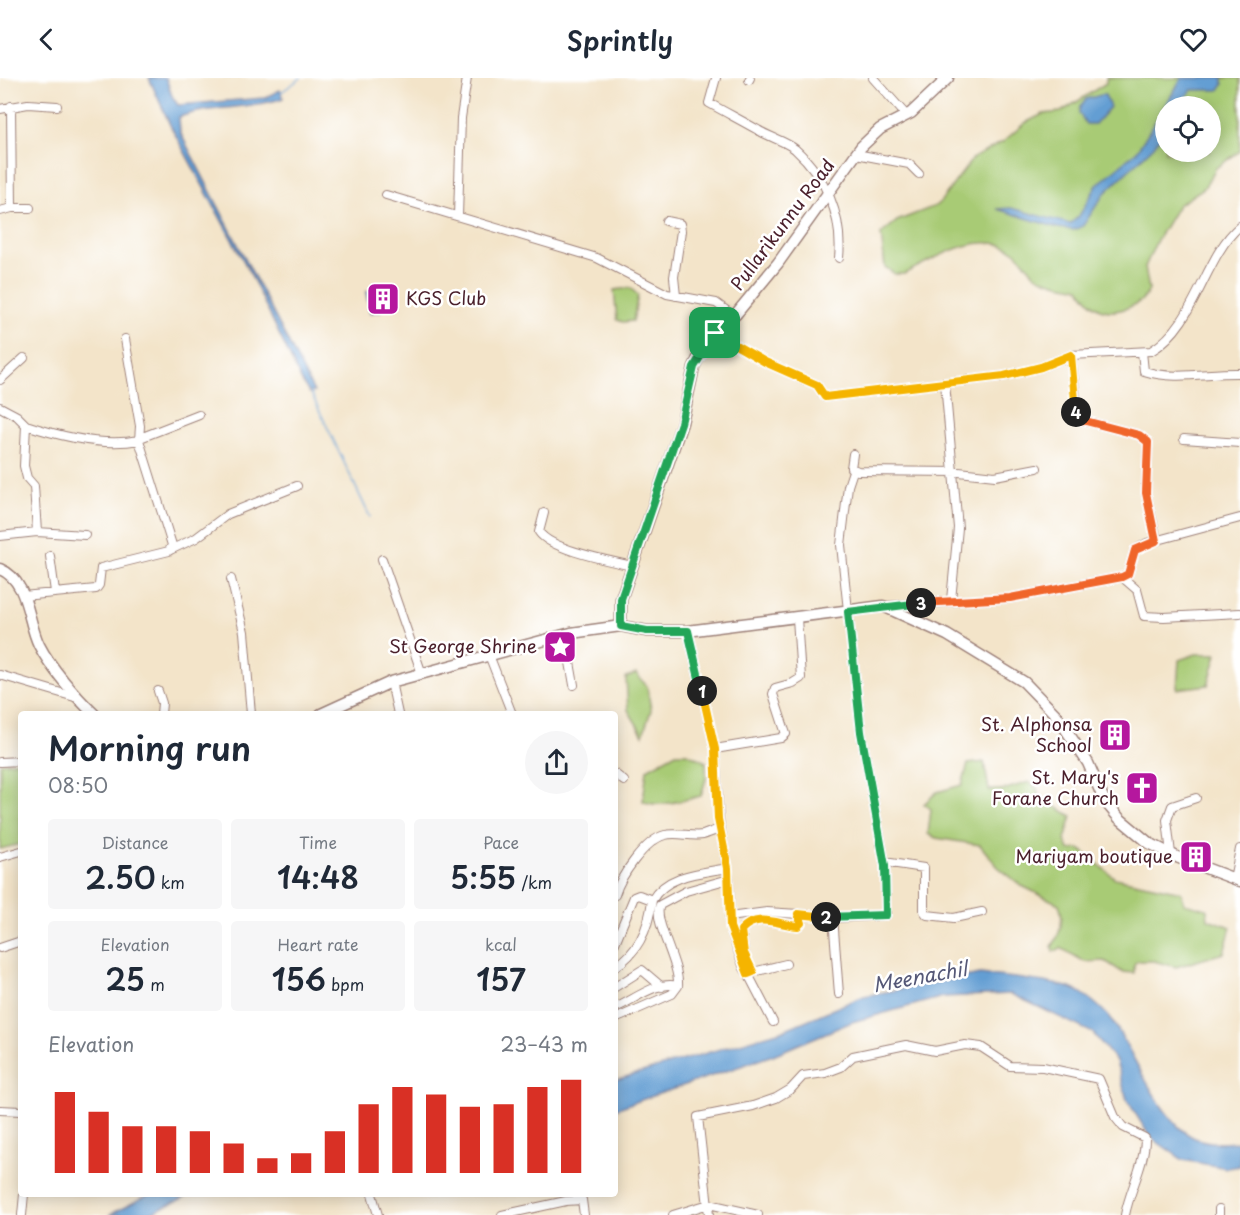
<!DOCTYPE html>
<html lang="en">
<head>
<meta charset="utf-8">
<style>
	:root { --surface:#fff; --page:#f6f6f7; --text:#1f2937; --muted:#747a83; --accent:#d93025 }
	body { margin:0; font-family:"Playpen Sans",sans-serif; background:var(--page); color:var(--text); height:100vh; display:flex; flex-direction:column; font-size:22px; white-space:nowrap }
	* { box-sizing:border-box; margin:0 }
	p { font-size:20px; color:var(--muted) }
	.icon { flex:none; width:33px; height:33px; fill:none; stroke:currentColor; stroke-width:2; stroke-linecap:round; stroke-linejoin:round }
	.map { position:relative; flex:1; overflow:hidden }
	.drawer { position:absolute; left:18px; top:633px; width:600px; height:486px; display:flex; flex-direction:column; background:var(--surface); border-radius:6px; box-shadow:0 3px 15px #0003 }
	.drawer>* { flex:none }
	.controls { position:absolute; left:1155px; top:18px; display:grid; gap:12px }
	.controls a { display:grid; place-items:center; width:66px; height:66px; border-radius:50%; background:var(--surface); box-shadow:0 3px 15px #0003; font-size:30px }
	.pin { position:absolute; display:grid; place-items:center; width:51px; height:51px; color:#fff; margin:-26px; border-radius:12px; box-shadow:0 3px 9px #0006 }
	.km { position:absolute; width:30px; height:30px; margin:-15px; border-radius:50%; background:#222; color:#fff; font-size:16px; line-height:30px; text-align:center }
	.round { display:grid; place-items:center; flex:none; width:63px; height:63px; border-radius:32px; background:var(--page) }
	.summary { display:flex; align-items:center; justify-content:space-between; height:102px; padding:0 30px }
	h1 { font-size:33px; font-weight:600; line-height:45px }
	.figures { display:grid; grid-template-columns:repeat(3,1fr); gap:9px; height:102px; padding:6px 30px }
	.figures div { display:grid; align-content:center; border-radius:6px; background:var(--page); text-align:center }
	.figures b { font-size:30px; font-weight:600 }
	.figures small { font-size:16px; font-weight:400 }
	.figures p { font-size:16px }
	.chart { height:168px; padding:12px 30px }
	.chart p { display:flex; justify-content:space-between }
	.chart svg { width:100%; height:108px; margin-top:6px; stroke:var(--accent); stroke-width:6 }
	header { display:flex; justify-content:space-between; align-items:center; height:78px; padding:0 30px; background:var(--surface); font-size:27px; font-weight:600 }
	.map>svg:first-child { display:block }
</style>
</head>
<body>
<header><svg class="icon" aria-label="back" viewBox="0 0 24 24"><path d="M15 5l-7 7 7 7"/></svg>Sprintly<svg class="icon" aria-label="heart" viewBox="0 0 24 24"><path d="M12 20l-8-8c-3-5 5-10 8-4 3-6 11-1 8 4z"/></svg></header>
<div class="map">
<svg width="1240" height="1137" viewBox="0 0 1240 1137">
	<rect width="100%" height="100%" fill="#fff"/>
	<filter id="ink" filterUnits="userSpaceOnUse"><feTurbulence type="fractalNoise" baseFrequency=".0167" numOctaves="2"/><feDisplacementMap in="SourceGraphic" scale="12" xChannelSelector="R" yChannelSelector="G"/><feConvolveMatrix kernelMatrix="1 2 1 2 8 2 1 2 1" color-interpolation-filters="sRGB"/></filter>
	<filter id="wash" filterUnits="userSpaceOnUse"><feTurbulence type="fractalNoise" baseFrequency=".008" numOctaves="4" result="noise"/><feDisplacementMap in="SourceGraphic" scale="24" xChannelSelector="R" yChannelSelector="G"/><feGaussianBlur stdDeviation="1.35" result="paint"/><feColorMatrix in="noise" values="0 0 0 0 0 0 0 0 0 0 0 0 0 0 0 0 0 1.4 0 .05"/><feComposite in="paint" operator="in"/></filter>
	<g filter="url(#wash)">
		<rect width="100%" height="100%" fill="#f3e4c9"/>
		<path fill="#a8cb74" stroke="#797550" stroke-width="1.5" fill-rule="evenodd" d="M1106 0H1240V73L1216 90 1204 110 1178 127 1157 162 1145 189 1149 212C1143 228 1115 237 1100 231 1091 227 1085 218 1080 210 1066 207 1048 205 1036 197 1027 190 1023 179 1014 173 980 150 934 181 904 196H895L885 189 881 156 897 143 938 127 973 80 1003 64 1025 45 1043 36 1061 34 1106 5ZM1166 28H1210V74H1166Z
			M630 210 638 217 633 243 623 244 617 242 614 212Z
			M1196 576H1217L1208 607 1177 611 1179 582Z
			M636 596 647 608 651 632 643 657 628 632 626 600Z
			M676 675H687L706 684V701L701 718C686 721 657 731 643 723L647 691Z
			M21 683V766L0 771V685Z
			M984 684 989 712H1003L1029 704 1037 710 1039 719 1072 738 1065 762 1069 772 1080 771 1115 800 1181 814 1184 825 1207 831 1208 841 1231 849 1224 875 1176 889 1154 883H1138L1134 886V895L1122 894 1105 883 1085 884 1061 870 1053 874 1052 869C1060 856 1065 841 1059 826L1022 808 998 789 980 767 936 760 928 756 931 731 924 726 937 714 962 707 968 686Z"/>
		<path fill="#639ed3" stroke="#565e7f" stroke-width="1.5" d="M149 0H166L172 18 178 27 264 20 280 12 283 20C249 32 213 27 179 39L180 54 314 314 309 315 301 302 250 195 170 47Z
			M1182 0H1223V7L1219 12H1192L1178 28H1166L1165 52 1154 68 1104 116 1083 148 1074 152 1058 150 997 131 1011 130 1070 146 1079 138 1097 107 1137 73Z
			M1101 17H1105L1110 29 1095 46H1086L1079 35 1080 28 1086 21Z
			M377 211 381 233 370 235 366 214Z
			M980 896C1002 899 1066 903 1083 916 1093 923 1106 934 1113 944 1133 973 1161 1046 1195 1060 1209 1066 1225 1065 1240 1064V1088L1227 1090 1183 1082 1150 1059 1127 1022 1116 983 1093 955 1011 916 943 919 852 944 773 977 615 1031V1002L781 953 864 918Z
			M150 1116H200L188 1118 146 1137H109Z"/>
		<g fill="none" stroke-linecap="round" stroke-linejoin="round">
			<path stroke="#639ed3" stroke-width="1.5" d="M280 15 301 0
				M311 315 370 439"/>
		</g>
	</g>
	<g filter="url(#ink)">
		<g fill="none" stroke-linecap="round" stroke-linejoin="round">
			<g stroke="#9e827a" stroke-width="10">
				<path id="minor" d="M716 0 709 25C725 34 742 43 758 52 769 59 785 63 795 71 826 99 843 138 839 180
					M873 0 906 37
					M749 2 750 0
					M0 31 28 26 57 28
					M856 76 909 86 919 96
					M386 117 597 180 667 216 716 225 734 238
					M12 130H30
					M0 133 12 130 11 28
					M458 138 461 40 467 0
					M666 143 680 146 681 153 674 199 676 218
					M715 255 765 284 817 307 825 319 1004 298 1041 289 1071 277 1151 273C1197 246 1204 178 1240 148
					M1142 274 1144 293C1176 303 1208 294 1240 295
					M1071 277 1078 341 1139 357 1148 364 1146 415 1157 463
					M0 302 24 280
					M945 305 958 450 951 522
					M0 329 17 338 26 347 24 388 27 400 34 408 37 454 0 458
					M26 347C59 358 104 369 139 362
					M140 360 199 337
					M1184 361 1240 365
					M853 376 851 390 858 393 959 394 995 398 1037 390
					M544 435 539 454C551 472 611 483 632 488
					M37 454 85 457
					M170 472 196 460 228 436 297 408
					M50 478 55 514
					M382 481 422 596
					M1122 499 1137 512 1144 538 1164 539 1240 535
					M231 501 244 554 251 636
					M23 518 96 511 99 507 101 490 169 473 172 467 139 362 140 348 125 261
					M883 528 1010 520 1122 499 1128 496 1135 472 1147 465 1240 440
					M688 553 715 671 719 741 729 801 730 849 744 890 748 896 753 894
					M565 556 574 607
					M489 577 512 636
					M0 597 78 620
					M391 604 398 636
					M158 613 162 625 161 636
					M715 671 781 660 786 656 773 616 775 610 793 605 801 600 797 540
					M0 684 21 683
					M615 696 624 703
					M1171 776 1167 742 1172 728 1196 720
					M0 779 21 773
					M884 784 924 790V833L927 837 954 840 982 834
					M1234 801 1240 771
					M615 817C620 799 645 762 665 757 677 754 691 759 703 757 709 755 715 752 721 751
					M652 822C667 796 701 795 728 790
					M798 836 836 840 886 837 885 787 861 654 841 467 848 408 853 393
					M729 839 767 834 798 836 801 839 798 848C779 847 757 834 741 852L745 879
					M833 839 839 916
					M615 865 634 819 639 817 652 822C649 849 639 874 615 889
					M0 870 21 863
					M751 890 753 894 786 886
					M748 896 773 944
					M615 909 642 892 662 909
					M615 930C634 922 657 902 678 908 680 885 652 842 660 827L686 813 729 801
					M615 941 672 916 678 908
					M0 1032 21 1033
					M372 1116 378 1137
					M22 1137 24 1116
					M502 1137 566 1123 582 1122 584 1137
					M673 1137 709 1126 758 1137
					M709 1137 698 1039 753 1028 776 1020 791 1011 803 998 825 995 841 989 853 978 906 967 935 973 965 967 981 969 1010 988 1043 989 1099 1001 1115 1039 1123 1049 1145 1060C1145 1086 1130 1111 1125 1137
					M1219 1137V1131"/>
			</g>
			<g stroke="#9e827a" stroke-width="13">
				<path id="major" d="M0 491C29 503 27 543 39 567 50 589 76 619 94 636
					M621 548V521L682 345 694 289 702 272 711 258 736 236 778 185 861 69 880 51 911 35 948 0
					M321 636 391 604 571 555 621 548 647 553H687L883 528 947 557 1024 604 1057 638 1088 685 1104 722 1119 740 1149 765 1179 780 1240 803"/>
			</g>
			<use href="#minor" stroke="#fff" stroke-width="8"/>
			<use href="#major" stroke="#fff" stroke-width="10"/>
		</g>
	</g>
	<g fill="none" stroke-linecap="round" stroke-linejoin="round" filter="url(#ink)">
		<g stroke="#fff" stroke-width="12">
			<path id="split-1" d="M702 613 688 553H647L621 548V521L681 345 694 289 715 255"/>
		</g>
		<g stroke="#fff" stroke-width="12">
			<path id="split-2" d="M702 613 715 671 718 741 728 790 730 849 748 896 753 894 744 875 741 852C758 834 779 847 798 848L801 845 798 836 826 839"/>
		</g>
		<g stroke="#fff" stroke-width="12">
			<path id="split-3" d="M826 839 886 837 885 788 861 654 848 534 921 525"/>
		</g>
		<g stroke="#fff" stroke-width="12">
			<path id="split-4" d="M921 525 1010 520 1122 499 1128 496 1135 472 1156 463 1146 415 1148 364 1139 357 1078 341 1076 334"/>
		</g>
		<g stroke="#fff" stroke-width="12">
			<path id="split-5" d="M715 255 765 284 817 307 825 319 1004 298 1041 289 1071 277 1076 334"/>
		</g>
		<use href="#split-1" stroke="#22a559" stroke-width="8"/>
		<use href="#split-2" stroke="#f5b400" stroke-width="8"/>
		<use href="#split-3" stroke="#22a559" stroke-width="8"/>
		<use href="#split-4" stroke="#f0652b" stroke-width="8"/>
		<use href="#split-5" stroke="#f5b400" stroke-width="8"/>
	</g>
	<defs>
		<g id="building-square" transform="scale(1.725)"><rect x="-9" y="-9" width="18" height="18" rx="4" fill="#b5179e" stroke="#fff"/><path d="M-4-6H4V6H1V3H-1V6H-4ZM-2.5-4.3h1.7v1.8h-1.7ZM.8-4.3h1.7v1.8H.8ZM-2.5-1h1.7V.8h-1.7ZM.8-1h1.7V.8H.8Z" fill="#fff"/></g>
		<g id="sight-square" transform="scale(1.725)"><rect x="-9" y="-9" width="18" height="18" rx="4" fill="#b5179e" stroke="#fff"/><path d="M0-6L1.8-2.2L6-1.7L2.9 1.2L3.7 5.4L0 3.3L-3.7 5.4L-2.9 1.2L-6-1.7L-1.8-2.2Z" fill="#fff"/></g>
		<g id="church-square" transform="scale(1.725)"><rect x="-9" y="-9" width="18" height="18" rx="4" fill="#b5179e" stroke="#fff"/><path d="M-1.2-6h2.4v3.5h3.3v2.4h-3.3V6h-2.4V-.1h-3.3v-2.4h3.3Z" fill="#fff"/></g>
	</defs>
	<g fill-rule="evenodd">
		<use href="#building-square" x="383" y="221"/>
		<use href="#sight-square" x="560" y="569"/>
		<use href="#building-square" x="1115" y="657"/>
		<use href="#church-square" x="1142" y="710"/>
		<use href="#building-square" x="1196" y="779"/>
	</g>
	<g text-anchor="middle" stroke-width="5" stroke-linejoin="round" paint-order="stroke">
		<g font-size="18" fill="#4a1f2b" stroke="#fff">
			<text transform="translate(783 147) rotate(-53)" y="6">Pullarikunnu Road</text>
		</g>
		<g font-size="18" fill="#4a1f2b" stroke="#fff" text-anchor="end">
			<text x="406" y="227" text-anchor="start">KGS Club</text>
			<text x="537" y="575">St George Shrine</text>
			<text x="1092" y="653">St. Alphonsa<tspan x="1092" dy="21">School</tspan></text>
			<text x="1119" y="706">St. Mary's<tspan x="1119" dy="21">Forane Church</tspan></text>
			<text x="1173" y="785">Mariyam boutique</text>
		</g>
		<g font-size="20" font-style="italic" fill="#555877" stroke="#fff">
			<text transform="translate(920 899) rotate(-10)" y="7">Meenachil</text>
		</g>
	</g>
</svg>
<div class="controls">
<a><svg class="icon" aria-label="locate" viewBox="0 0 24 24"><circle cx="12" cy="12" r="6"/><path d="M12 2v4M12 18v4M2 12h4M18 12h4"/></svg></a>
</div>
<div class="pin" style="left:715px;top:255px;background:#1e9e55"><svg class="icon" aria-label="arrive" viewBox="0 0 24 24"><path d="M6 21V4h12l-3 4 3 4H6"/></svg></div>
<b class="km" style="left:702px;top:613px">1</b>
<b class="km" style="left:826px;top:839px">2</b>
<b class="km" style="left:921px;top:525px">3</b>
<b class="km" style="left:1076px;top:334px">4</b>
<section class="drawer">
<div class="summary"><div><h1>Morning run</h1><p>08:50</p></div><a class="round"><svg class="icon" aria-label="share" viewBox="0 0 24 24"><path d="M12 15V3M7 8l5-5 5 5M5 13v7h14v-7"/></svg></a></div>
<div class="figures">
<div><p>Distance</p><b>2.50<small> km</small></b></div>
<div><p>Time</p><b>14:48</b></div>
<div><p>Pace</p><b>5:55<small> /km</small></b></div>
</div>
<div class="figures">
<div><p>Elevation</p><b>25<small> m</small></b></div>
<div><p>Heart rate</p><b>156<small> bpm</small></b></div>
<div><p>kcal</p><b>157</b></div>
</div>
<div class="chart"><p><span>Elevation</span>23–43 m</p>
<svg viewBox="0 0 160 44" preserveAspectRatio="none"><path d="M5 44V11M15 44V19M25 44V25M35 44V25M45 44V27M55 44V32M65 44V38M75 44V36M85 44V27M95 44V16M105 44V9M115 44V12M125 44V17M135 44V16M145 44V9M155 44V6"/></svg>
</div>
</section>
</div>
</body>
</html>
